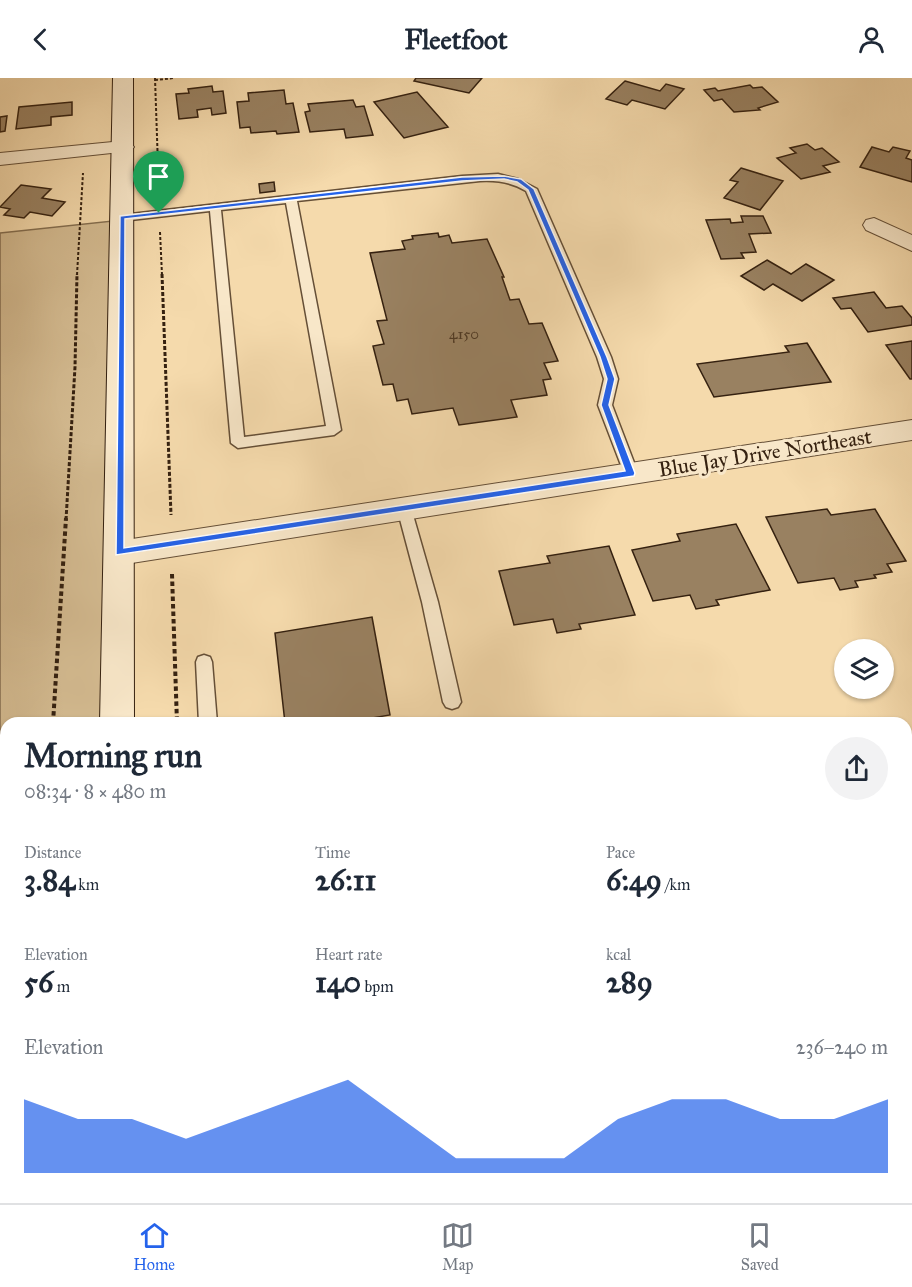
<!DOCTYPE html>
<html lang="en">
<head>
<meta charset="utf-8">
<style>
	:root { --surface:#fff; --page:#f2f2f3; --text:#1f2937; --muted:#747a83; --line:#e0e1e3; --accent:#2563eb }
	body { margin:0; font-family:"IM FELL Great Primer",serif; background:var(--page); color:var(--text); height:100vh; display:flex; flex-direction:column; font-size:22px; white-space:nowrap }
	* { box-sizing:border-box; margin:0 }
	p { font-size:20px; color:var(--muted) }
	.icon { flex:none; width:33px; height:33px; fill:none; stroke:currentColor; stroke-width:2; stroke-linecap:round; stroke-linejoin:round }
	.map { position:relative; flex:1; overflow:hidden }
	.drawer { position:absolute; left:0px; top:639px; width:912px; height:486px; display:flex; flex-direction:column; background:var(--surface); border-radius:18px 18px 0 0; box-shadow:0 2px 4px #0004 }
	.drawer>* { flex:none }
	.fabs { position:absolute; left:834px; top:561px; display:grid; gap:12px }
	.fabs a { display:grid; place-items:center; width:60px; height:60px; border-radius:50%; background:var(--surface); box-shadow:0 2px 4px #0004; font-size:30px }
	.pin { position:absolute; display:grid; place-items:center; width:51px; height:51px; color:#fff; margin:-62px -26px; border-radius:50% 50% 50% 0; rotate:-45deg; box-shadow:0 0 6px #0007 }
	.pin .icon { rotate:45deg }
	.round { display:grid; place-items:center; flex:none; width:63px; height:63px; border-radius:32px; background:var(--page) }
	.overview { display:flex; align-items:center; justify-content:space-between; height:102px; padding:0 24px }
	h1 { font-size:33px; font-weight:700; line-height:45px }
	.figures { display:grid; grid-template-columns:repeat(3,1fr); gap:9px; height:102px; padding:6px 24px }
	.figures div { display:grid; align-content:center }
	.figures b { font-size:30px; font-weight:700 }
	.figures small { font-size:16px; font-weight:400 }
	.figures p { font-size:16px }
	.chart { height:168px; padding:12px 24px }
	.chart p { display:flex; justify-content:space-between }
	.chart svg { width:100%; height:108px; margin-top:6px; fill:var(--accent); opacity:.7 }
	header { display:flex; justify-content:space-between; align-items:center; height:78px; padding:0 24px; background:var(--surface); font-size:27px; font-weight:700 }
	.tabs { display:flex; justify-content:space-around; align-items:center; height:84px; border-top:2px solid var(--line); background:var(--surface); font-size:16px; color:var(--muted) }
	.tabs a { display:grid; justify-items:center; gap:3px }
	.tabs .selected { color:var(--accent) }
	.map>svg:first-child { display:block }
</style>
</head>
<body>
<header><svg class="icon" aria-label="back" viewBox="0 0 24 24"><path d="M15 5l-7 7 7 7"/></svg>Fleetfoot<svg class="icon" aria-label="person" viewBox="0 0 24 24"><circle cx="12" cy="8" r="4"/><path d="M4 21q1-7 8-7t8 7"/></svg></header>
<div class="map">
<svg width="912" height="1125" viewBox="0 0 912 1125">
	<rect width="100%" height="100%" fill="#f5daac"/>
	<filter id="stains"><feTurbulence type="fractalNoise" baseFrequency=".00333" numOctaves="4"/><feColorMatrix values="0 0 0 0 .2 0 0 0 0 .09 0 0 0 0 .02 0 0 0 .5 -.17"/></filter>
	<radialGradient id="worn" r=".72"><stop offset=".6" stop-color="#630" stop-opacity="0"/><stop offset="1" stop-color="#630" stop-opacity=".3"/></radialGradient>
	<path fill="#d4bb91" stroke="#846e50" stroke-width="1.5" d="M122 142 117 645H6V1119H108V1125H0V155Z"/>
	<path fill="#998161" stroke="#352110" stroke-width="1.5" d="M416 0H482L469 15 414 3Z
		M625 3 660 13 666 6 684 11 665 31 632 22 627 27 606 21Z
		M750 7 753 10 762 9 778 24 758 30 760 32 734 34 722 21 714 23 704 12 715 10 718 13Z
		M212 8 213 14 223 13 226 35 212 37 211 30 197 32 198 39 179 41 176 16 189 15 188 11Z
		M284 12 286 26 293 25 299 54 277 56 276 53 251 55 250 49 240 50 237 24 249 23 248 15Z
		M417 14 448 49 404 60 374 24Z
		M353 22 356 29 364 28 373 57 346 60 344 51 310 54 305 34 310 33 308 26Z
		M72 24V37L51 39V47L16 51 19 29Z
		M7 38 5 53 0 54V39Z
		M807 66 815 72 822 70 839 84 823 88 830 94 801 101 777 80 796 75 790 70Z
		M872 69 889 74 893 69 910 73 906 80 912 82V104L860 89Z
		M741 90 783 103 760 132 724 120 738 104 730 102Z
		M274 104 275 113 260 115 259 106Z
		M21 107 51 111 42 120 65 124 52 138 30 134 24 140 4 137 10 131 0 129Z
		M741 138H763L771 155 749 156 756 174 741 175 744 180 721 181 706 142 730 141 731 145 743 144Z
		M438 155 439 159 449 157 452 165 487 161 504 199H502L510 222 519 221 529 246 542 245 558 283 544 285 551 301 543 302 547 317 511 322 517 339 459 347 453 330 412 336 408 321 397 323 393 306 383 307 373 268 384 266 377 243 387 242 370 175 405 171 402 163 413 161 412 158Z
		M767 182 791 196 806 186 834 202 802 223 773 206 764 212 741 198Z
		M874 214 886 230 902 228 912 240V247L868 254 851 230 841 231 833 220Z
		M912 263V301H910L886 267Z
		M807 265 831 304 714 319 697 286 789 274 785 268Z
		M827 431 831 437 875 431 906 483 887 486 892 494 874 497 876 500 855 503 858 509 840 512 834 500 798 505 766 439Z
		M736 446 770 512 716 522 719 527 696 531 690 517 653 523 632 472 680 463 677 456Z
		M609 468 635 537 579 546 581 551 557 555 553 541 514 547 499 493 550 485 547 478Z
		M372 539 390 637 360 642 361 645H285L275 555Z
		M906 779 912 780V861L906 860Z
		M375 1119H465L467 1125H364V1122Z
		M747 1119H848L850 1125H748Z"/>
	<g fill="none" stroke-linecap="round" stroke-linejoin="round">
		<g stroke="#654f37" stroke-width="3">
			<path id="service" d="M498 96 518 101 537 111 611 279 618 301 612 327 638 395 636 399 631 400 624 395 598 327 604 301 597 279 526 113C511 104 497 102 480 103L297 123 341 352 334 357 238 370 231 365 210 133 122 143 116 140 122 137 462 98ZM286 125 326 348 244 359 221 132Z
				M404 424 409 426 411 430 438 524 461 624 458 629 452 631 446 629 443 624 422 524 397 430 399 426Z
				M204 577 210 579 212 584 217 645H199L196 584 198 579Z
				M6 945V967L0 968V946Z"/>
		</g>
		<g stroke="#654f37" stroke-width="2">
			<path id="minor" d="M123 63 130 65 134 69 130 73 0 87V75Z
				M874 140 912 157V173L866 152 863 147 866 142Z
				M912 342V362L119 487 108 483 104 475 108 467 119 463Z
				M906 965 912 966V1010L906 1009Z
				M587 1119H633V1125H587Z"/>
		</g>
		<g stroke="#352110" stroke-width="2">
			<path id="secondary" d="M113 0H133L134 645H100Z
				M85 1119H131V1125H85Z"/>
		</g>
		<path stroke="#352110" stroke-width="2" stroke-dasharray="3 2" stroke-linecap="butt" d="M155 0 159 117
			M155 2 174 0
			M160 154 162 197
			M77 197 83 95"/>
		<path stroke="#352110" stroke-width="3" stroke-dasharray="4 2" stroke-linecap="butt" d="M162 196 171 437
			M66 442 75 289 77 196"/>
		<path stroke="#352110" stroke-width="4" stroke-dasharray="4.5 3" stroke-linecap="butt" d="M172 496 177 645
			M53 645 66 440"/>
		<path stroke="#352110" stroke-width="4.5" stroke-dasharray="6 4" stroke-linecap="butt" d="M28 1119V1125
			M191 1119V1125"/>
		<use href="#service" fill="#f8e7c9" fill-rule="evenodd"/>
		<use href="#minor" fill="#f8e7c9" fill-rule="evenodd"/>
		<use href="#secondary" fill="#f8e7c9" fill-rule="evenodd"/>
	</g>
	<path fill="#2563eb" stroke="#fff" stroke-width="1.5" fill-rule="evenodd" d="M504 98 521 101 534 111 607 279 615 301 609 327 635 395 634 398 116 477 120 138 462 99ZM504 101 517 104 528 112 600 279 607 301 601 327 625 393 124 470 125 141 462 103Z"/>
	<g text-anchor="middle" stroke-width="6" stroke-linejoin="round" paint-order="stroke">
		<g font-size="15" fill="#4e3924">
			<text x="464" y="261">4150</text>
		</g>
		<g font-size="21" fill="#352110" stroke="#f8e7c9">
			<text transform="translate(765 375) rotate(-9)" y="7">Blue Jay Drive Northeast</text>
		</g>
	</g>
	<rect width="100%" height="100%" filter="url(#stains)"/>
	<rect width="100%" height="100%" fill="url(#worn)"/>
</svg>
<div class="fabs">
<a><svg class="icon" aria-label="layers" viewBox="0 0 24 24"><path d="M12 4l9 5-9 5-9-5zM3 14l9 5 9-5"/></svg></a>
</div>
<div class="pin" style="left:159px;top:135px;background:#1e9e55"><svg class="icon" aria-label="arrive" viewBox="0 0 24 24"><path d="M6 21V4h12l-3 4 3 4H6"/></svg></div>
<section class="drawer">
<div class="overview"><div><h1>Morning run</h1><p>08:34 · 8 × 480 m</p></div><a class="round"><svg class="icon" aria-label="share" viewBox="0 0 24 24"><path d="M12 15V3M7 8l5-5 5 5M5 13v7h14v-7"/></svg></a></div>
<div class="figures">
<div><p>Distance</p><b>3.84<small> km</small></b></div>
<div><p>Time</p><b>26:11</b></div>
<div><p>Pace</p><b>6:49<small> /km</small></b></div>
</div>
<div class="figures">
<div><p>Elevation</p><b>56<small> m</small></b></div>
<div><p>Heart rate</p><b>140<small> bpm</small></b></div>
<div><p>kcal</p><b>289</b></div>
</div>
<div class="chart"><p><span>Elevation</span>236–240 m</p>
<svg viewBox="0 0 160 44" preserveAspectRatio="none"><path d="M0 44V14L10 22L20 22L30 30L40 22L50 14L60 6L70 22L80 38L90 38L100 38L110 22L120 14L130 14L140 22L150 22L160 14V44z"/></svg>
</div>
</section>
</div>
<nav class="tabs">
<a class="selected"><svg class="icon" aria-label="home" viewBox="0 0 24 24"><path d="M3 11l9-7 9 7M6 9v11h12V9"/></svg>Home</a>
<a><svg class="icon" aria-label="map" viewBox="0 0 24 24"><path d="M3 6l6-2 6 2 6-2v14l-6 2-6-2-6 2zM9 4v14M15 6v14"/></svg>Map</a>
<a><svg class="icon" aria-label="saved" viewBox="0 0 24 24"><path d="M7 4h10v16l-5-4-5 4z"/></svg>Saved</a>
</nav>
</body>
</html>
